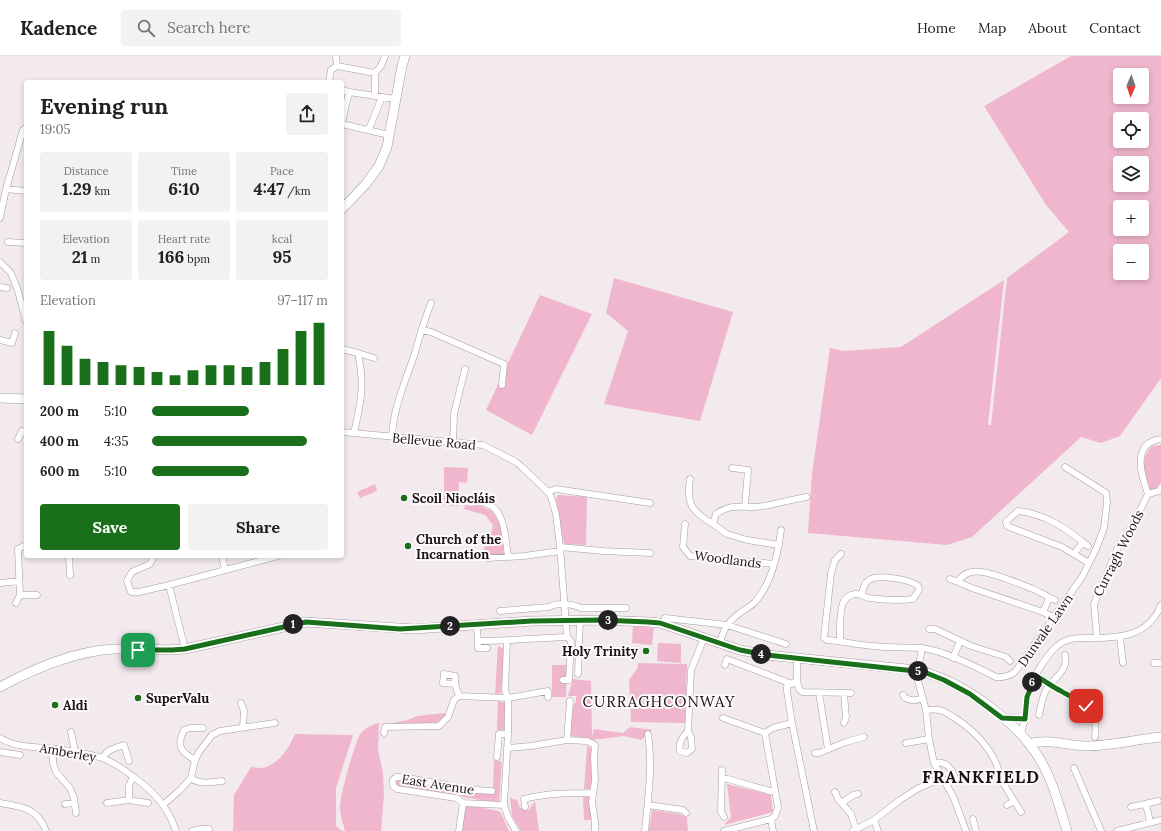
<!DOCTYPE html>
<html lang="en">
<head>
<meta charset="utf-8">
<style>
	:root { --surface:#fff; --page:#f2f2f2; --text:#202124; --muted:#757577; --line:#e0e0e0; --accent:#1a701a }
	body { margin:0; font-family:Lora,serif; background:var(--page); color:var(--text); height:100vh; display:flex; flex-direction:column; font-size:15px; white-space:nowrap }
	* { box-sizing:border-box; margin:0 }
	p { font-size:13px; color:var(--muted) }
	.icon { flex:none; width:22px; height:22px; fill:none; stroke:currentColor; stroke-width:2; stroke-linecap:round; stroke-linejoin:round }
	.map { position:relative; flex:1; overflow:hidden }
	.details { position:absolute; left:24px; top:24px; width:320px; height:478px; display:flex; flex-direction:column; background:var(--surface); border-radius:4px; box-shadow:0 2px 6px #0003 }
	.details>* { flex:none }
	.needle { width:26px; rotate:182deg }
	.tools { position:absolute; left:1113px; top:12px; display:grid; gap:8px }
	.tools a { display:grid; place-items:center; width:36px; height:36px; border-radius:4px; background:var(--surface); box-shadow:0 2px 6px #0003; font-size:20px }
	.pin { position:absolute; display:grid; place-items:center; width:34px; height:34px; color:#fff; margin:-17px; border-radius:8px; box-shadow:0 2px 6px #0006 }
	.km { position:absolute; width:20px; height:20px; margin:-10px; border-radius:50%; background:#222; color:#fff; font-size:11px; line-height:20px; text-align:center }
	.round { display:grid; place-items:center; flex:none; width:42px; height:42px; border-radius:4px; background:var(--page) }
	.overview { display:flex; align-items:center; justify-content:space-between; height:68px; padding:0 16px }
	h1 { font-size:22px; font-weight:800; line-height:30px }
	.metrics { display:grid; grid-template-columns:repeat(3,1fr); gap:6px; height:68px; padding:4px 16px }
	.metrics div { display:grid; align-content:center; border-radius:4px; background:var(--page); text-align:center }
	.metrics b { font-size:17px; font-weight:800 }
	.metrics small { font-size:11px; font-weight:400 }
	.metrics p { font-size:11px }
	.chart { height:112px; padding:8px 16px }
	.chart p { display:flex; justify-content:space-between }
	.chart svg { width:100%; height:72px; margin-top:4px; stroke:var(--accent); stroke-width:6 }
	.cta { display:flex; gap:8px; margin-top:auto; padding:8px 16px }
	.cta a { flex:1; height:46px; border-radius:4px; background:var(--accent); color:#fff; font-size:16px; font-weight:800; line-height:46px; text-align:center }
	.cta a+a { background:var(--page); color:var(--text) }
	ul { padding:0 16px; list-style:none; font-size:13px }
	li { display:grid; grid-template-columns:64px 48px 1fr; align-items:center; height:30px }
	li i { height:10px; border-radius:5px; background:var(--accent) }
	header { display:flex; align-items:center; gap:24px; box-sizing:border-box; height:56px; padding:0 20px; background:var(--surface); border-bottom:1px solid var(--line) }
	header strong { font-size:19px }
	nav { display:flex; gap:22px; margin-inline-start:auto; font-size:14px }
	.search { width:280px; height:36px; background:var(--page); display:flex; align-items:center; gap:10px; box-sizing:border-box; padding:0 14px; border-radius:4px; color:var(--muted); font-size:15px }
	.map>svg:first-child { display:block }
</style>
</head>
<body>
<header>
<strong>Kadence</strong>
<div class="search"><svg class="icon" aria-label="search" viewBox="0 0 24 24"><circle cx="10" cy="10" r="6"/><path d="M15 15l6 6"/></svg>Search here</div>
<nav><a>Home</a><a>Map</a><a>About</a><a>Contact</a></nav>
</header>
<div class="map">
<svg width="1161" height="775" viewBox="0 0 1161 775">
	<rect width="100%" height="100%" fill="#f3eaee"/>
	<path fill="#efb6cd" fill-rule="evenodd" d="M1071 0H1161V322L1120 380 1101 387 1081 381 972 481 947 489 808 477 812 418 830 292 844 295 901 291 1004 224 988 369H991L1007 222 1069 176 1046 149 984 50ZM1120 19H1142V41H1120ZM1120 63H1142V85H1120ZM1120 107H1142V129H1120ZM1120 151H1142V173H1120ZM1120 195H1142V217H1120Z
		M614 222 733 256 700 365 604 348 628 275 606 257Z
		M540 239 592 258 532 379 486 354Z
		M1161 389V426L1156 434H1150C1145 414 1138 407 1152 390Z
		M444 411 468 412 467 427 459 426 458 450 444 449Z
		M375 428 377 435 360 442 357 436Z
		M559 439 587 441 586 489 564 488 556 443 557 440Z
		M476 447 492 455 500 468 504 498 481 499 490 481 493 469 485 459 464 453 465 449 473 450Z
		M633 570 654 572 652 589 632 587Z
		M658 587 681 588V607L657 605Z
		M498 590 504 593 501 637 495 638Z
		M638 607 687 608 685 667 631 666 629 624 637 613Z
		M552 609H567L566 641H552Z
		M573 623 591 625 592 681 594 673 623 677 630 671 652 674 641 684 624 680 592 684 571 680 572 652 576 645V640H568Z
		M498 645 505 647 504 674H497Z
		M445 657 446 659 436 667 382 669 408 664 417 660Z
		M379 667 378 693 383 717 384 739 381 775H345C343 767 340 759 340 751 340 740 355 685 361 677 366 671 372 669 379 667Z
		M295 678 353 679 336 732V770L342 775H233L234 739 251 711C255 711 262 713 266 711 281 705 289 692 295 678Z
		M587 690 592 693V724L590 733H584Z
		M494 704 502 706 499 747 463 741 461 740V737L463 736 495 737V732H493Z
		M399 724 445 730 449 732 454 737 453 739 398 731 395 726Z
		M727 728 771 739 773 756 724 769 731 761Z
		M583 741H590L591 764H584Z
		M510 742 517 744 520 752 529 754 535 745 539 775H521L512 760Z
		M470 749 498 755 501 757 509 775H462L464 753 466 750Z
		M652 754 680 758 687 762 688 775H649Z"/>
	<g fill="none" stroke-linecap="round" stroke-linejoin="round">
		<g stroke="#a59c9f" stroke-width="7">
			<path id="street" d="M336 0 337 10
				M375 17 381 10 385 0
				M329 26 331 14 337 10 375 17V40
				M342 34 349 36 342 66
				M349 36 395 43
				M342 68 389 79
				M369 73 382 41
				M6 133 26 135
				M0 162 6 133 23 74 26 72
				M8 186 26 187
				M0 206 11 217 18 235 26 265
				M0 231 7 232
				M422 274 431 276 504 308 502 329
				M0 284 12 287 15 277
				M342 293 358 297C365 330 361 345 354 377
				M358 297 374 302
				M342 376 483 389 516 406 522 411 548 436 551 441 556 458 560 491 567 581
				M392 381C393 353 405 326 414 300 419 282 424 265 431 247
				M18 383 22 375 26 377
				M453 386 454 358 465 313
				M732 412 748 414 745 450
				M690 423C686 448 692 456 713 468
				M548 436 556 433 650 447
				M1148 438C1141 419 1131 387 1161 383
				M473 441C479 445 487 447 493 451 505 460 506 487 508 501
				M685 468 683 491 690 500 774 508
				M779 489 747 484 727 478 713 468 716 458C734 445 746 454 764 450 778 448 792 443 807 441
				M1088 490C1067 473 1046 458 1018 455L1006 466 1007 470 1062 491 1089 507
				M560 491 603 495 650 497
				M841 498 835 504 831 517 824 582 827 584C842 585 857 589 873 590 889 592 906 591 922 592 945 595 976 611 996 621 1004 622 1009 620 1015 616L1082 521 1096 493 1104 472 1107 446 1106 437 1065 411
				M1074 498 1083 486
				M69 500 70 519
				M154 500 150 508 132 516 127 525 131 536H139L169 529 278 500
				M222 500 225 514
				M488 502 524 500 560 495
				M950 523 958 526
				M0 527 19 525
				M169 529 185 593
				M20 539H37
				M16 547 20 539 18 493 26 489
				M500 555 549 551C557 546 573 548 581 552H626
				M1043 556 1049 542
				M1053 561 1043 556 972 532 958 526C969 505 1000 521 1018 527 1025 530 1034 533 1041 537 1046 539 1050 542 1055 544
				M665 562 727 569 786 588
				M477 568 478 592H487
				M929 573H935L971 590 1006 601 1010 605
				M1120 581 1123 607
				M1097 582 1094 548 1120 487 1133 469 1148 438 1159 435 1161 432
				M478 585C508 585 537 582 567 581L571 585 569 624H563
				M507 585 505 634 508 642V678L504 749 508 761 516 775
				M840 585C840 573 839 558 843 547 845 542 849 539 855 538 861 537 864 541 869 542 883 544 898 545 913 543L919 534 918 530C910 523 877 518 869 524 864 527 863 533 862 538
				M720 587C722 577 726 568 735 561 741 555 749 552 755 546 772 527 778 498 781 474
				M922 592 917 621 926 654 929 683
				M797 602V625L787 630V635L792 667 814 775
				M953 602 960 585
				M1154 607H1161
				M725 609 727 603 792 628
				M578 618 580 564
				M1036 620C1044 624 1052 630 1060 635 1082 648 1099 649 1095 681
				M797 625 799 633 802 636 851 637
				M455 628 443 627 444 618 455 620V628L459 640
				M819 637 828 693
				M903 639 905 642C912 645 916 645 923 642
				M570 645 567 684 587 685 595 689 594 701 595 724 592 746 595 766V775
				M241 647 244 655 243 671
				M926 654C940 652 943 655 955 662 973 674 987 687 996 707 998 713 1000 719 1002 724 1007 735 1015 746 1021 756
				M1039 659C1041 650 1042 642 1046 634 1053 622 1069 615 1065 599
				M1003 661 1025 663
				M723 662 765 677
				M844 667 846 661 844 637
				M688 675C682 681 678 687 680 695L687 697 692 693 691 681 688 675 691 614 704 582
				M71 676 75 695
				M384 677 385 671 439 670 448 661 454 644 459 640 508 642 548 635V641
				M1020 678C1026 667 1025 655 1027 643 1029 626 1045 601 1057 590 1068 581 1078 582 1092 582 1121 582 1149 580 1161 549
				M0 682C16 692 39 691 57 693 72 695 87 697 102 702 113 706 122 712 131 719 152 734 168 750 176 775
				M906 687 929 683 934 707 953 740 966 775
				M507 692 531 690 567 684
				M53 693V707L56 716 70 732 74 742 76 757
				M0 696 20 699
				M815 697H819L846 686 864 681
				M497 701 499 678H508
				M103 702C107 693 115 692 124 689L129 705
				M195 704C181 696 176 690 184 674L190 672H203
				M934 707C946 704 953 713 956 725
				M1074 712 1101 775
				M722 714 721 756 724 761
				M191 722C199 729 212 726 222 725
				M722 723H728L770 735 775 734
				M835 736 838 743 851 758 856 773
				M129 744V730L133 720
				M0 747C21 750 38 752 46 775
				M107 747 129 744 148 747
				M463 747 456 742 397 733 393 730V724L396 721H402L447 729 458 733 492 735
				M842 747 853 739 858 738
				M65 748 74 747
				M164 748 180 734 191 722 195 704 199 696 212 679 220 675 275 667
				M1146 748 1150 766
				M648 749 683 754 686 757
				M1007 749 1014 745
				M525 751 524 743C547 737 569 737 593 737
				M1131 751 1158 745
				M771 763 773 775
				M973 763 976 775
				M874 764 878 775
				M192 775 201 773H209
				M459 775 463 747 504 749
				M645 775C648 741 653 712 648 678
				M724 775 771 763 775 760 778 751 765 677 773 672 792 667
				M853 775 874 764 900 744 917 733 941 722
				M1117 775 1161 764"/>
		</g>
		<g stroke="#a59c9f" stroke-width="10">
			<path id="secondary" d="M342 153 365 129 379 110 387 91 402 10 405 0
				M0 342 26 343
				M0 631C35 612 74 595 115 593 138 592 162 595 185 593L306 566 414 573 532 565 601 564 649 566 660 567 740 594 767 599 906 613C914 615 922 615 930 618 968 630 1018 667 1039 702 1053 724 1059 750 1067 775
				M1029 688C1048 682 1068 690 1087 690 1112 690 1137 683 1161 681"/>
		</g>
		<use href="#street" stroke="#fff" stroke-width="6"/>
		<use href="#secondary" stroke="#fff" stroke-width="9"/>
	</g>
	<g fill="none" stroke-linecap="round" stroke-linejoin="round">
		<g stroke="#fff" stroke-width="8">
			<path id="route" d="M138 594H172L185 593 306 566 400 573 532 565 601 564 648 566 660 567 740 594 767 599 924 616 944 624 970 638 1002 662 1025 663 1027 641 1036 620C1044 624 1052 631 1061 635 1070 641 1079 643 1086 650"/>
		</g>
		<use href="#route" stroke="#1a701a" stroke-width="5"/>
	</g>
	<g fill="#1a701a" stroke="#fef9fb" stroke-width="1.5">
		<circle cx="404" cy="442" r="4"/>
		<circle cx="408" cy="490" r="4"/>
		<circle cx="646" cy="595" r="4"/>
		<circle cx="138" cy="642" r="4"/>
		<circle cx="55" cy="649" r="4"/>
	</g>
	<g text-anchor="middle" stroke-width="4" stroke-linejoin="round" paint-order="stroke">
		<g font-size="13" fill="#161314" stroke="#fef9fb">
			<text transform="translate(434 385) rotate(5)" y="5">Bellevue Road</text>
			<text transform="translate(1118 497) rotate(-63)" y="5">Curragh Woods</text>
			<text transform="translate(728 503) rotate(7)" y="5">Woodlands</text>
			<text transform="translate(1045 574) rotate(-55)" y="5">Dunvale Lawn</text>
			<text transform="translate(68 696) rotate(10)" y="5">Amberley</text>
			<text transform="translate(438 728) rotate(9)" y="5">East Avenue</text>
		</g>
		<g font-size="13" font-weight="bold" fill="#161314" stroke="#fef9fb" text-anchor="start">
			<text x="412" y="447">Scoil Niocláis</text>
			<text x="416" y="488">Church of the<tspan x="416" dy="15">Incarnation</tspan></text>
			<text x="638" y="600" text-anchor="end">Holy Trinity</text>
			<text x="146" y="647">SuperValu</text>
			<text x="63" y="654">Aldi</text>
		</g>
		<g font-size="15" letter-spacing="1" fill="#161314" stroke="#fef9fb">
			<text x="659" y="651">CURRAGHCONWAY</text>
		</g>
		<g font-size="17" font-weight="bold" letter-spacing="1" fill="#161314" stroke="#fef9fb">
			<text x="981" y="727">FRANKFIELD</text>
		</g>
	</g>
</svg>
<div class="tools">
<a><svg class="needle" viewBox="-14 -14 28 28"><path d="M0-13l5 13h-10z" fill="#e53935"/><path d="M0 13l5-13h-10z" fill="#757577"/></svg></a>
<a><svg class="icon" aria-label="locate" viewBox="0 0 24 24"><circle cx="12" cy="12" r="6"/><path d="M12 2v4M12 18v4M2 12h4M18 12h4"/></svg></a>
<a><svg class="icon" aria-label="layers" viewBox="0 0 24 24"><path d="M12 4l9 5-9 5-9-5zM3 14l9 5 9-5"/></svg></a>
<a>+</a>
<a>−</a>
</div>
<div class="pin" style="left:138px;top:594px;background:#1e9e55"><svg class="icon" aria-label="arrive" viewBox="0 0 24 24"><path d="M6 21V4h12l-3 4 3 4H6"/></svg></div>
<div class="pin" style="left:1086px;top:650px;background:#d93025"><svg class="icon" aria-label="check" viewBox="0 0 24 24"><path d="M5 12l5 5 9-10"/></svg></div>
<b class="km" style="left:293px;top:568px">1</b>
<b class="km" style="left:450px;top:570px">2</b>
<b class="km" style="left:608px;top:564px">3</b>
<b class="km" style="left:761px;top:598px">4</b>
<b class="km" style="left:918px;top:615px">5</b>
<b class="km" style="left:1032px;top:626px">6</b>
<section class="details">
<div class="overview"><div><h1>Evening run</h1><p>19:05</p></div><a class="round"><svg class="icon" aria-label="share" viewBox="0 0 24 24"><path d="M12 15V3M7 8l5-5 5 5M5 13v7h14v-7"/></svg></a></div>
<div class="metrics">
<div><p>Distance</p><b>1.29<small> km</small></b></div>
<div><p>Time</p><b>6:10</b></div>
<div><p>Pace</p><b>4:47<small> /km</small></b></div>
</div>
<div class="metrics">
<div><p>Elevation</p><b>21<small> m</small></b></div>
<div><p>Heart rate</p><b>166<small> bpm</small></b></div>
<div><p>kcal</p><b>95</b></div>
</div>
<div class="chart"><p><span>Elevation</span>97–117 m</p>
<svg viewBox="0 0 160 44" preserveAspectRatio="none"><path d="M5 44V11M15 44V20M25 44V28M35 44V30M45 44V32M55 44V33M65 44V36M75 44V38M85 44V35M95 44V32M105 44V32M115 44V33M125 44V30M135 44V22M145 44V11M155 44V6"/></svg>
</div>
<ul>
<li><b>200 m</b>5:10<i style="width:55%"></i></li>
<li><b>400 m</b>4:35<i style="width:88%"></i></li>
<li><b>600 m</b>5:10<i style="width:55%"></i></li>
</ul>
<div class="cta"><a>Save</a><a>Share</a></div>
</section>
</div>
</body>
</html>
